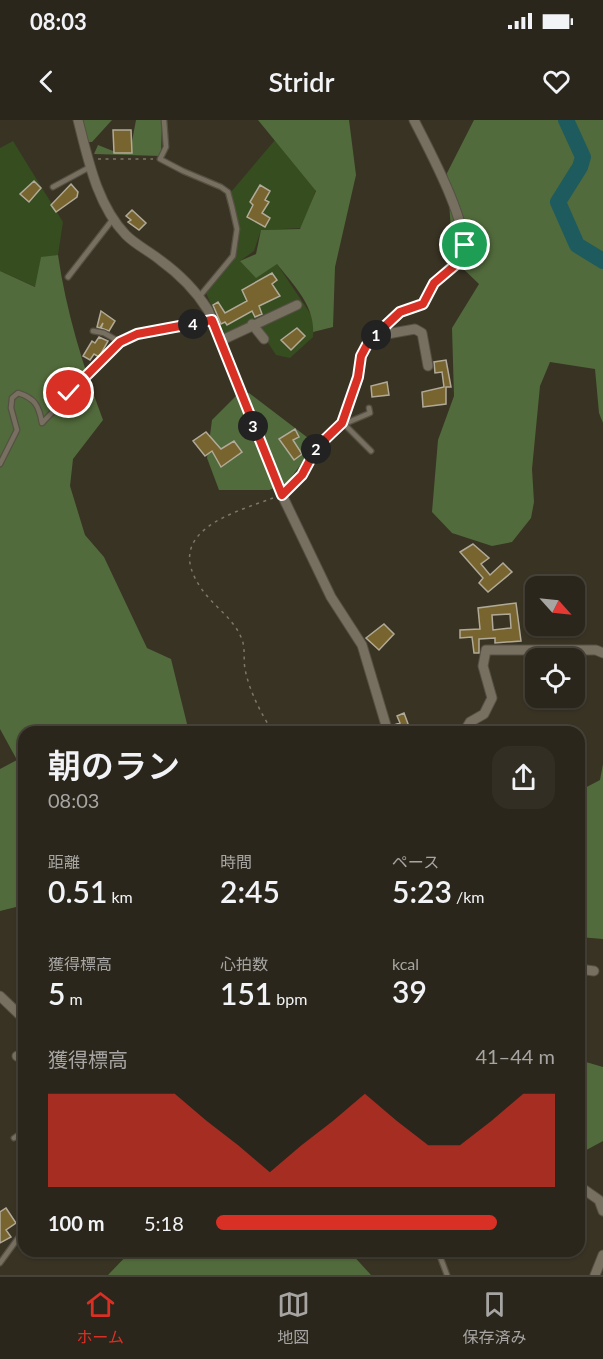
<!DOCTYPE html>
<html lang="ja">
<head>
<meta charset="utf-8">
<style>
	:root { --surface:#2b261b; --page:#332e24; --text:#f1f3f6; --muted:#a6a5a3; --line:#47433a; --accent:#d93025 }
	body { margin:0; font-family:Lato,"Noto Sans JP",sans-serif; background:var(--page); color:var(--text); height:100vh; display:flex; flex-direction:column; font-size:22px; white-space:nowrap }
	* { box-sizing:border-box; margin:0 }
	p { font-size:20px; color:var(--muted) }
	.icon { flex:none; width:33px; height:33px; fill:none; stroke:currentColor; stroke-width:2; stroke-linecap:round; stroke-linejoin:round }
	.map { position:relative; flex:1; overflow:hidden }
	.panel { position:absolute; left:18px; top:606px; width:567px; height:531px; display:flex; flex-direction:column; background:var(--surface); border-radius:18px; box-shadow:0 2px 4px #0004,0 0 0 2px var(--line) }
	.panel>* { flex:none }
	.needle { width:39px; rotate:117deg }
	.controls { position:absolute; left:525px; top:456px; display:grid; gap:12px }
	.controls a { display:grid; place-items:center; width:60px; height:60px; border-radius:12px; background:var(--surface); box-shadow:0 2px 4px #0004,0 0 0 2px var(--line); font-size:30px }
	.pin { position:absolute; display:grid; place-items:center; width:51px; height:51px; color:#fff; margin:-26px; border:3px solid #fff; border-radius:50%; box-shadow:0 2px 6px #0007 }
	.km { position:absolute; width:30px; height:30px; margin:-15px; border-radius:50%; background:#222; color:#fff; font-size:16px; line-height:30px; text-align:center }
	.round { display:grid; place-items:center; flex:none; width:63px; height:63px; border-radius:18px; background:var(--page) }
	.overview { display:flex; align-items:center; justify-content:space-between; height:102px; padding:0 30px }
	h1 { font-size:33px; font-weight:600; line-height:45px }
	.figures { display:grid; grid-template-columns:repeat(3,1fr); gap:9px; height:102px; padding:6px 30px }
	.figures div { display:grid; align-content:center }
	.figures b { font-size:30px; font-weight:600 }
	.figures small { font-size:16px; font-weight:400 }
	.figures p { font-size:16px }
	.chart { height:168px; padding:12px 30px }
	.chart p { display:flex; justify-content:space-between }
	.chart svg { width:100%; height:108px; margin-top:6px; fill:var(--accent); opacity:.7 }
	ul { padding:0 30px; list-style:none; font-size:20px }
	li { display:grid; grid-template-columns:96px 72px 1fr; align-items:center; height:45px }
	li i { height:15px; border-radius:8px; background:var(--accent) }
	.status { display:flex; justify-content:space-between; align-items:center; height:42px; padding:0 30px; background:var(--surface); direction:ltr }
	.status svg { height:16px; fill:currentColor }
	header { display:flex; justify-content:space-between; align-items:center; height:78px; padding:0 30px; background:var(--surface); font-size:27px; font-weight:600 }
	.tab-bar { display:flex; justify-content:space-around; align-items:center; height:84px; border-top:2px solid var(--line); background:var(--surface); font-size:16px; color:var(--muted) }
	.tab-bar a { display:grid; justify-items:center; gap:3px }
	.tab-bar .on { color:var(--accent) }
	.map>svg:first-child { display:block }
</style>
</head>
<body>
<div class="status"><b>08:03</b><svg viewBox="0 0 49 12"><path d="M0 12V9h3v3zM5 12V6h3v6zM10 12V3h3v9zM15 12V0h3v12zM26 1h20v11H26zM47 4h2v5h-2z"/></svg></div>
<header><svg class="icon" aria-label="back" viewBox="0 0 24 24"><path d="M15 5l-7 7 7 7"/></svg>Stridr<svg class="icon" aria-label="heart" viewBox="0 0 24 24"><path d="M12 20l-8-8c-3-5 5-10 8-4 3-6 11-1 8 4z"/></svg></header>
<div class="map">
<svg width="603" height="1155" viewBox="0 0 603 1155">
	<rect width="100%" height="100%" fill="#393324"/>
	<path fill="#364d20" d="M275 20 317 66 303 108 261 110 254 131 240 141 277 144 314 199 313 217 290 238 276 235 255 203 224 214 206 173C242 130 246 127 231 72Z
		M13 21 63 102 58 135 41 138 36 167 0 151V28Z"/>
	<path fill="#526b3c" d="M80 0H112L92 22H87Z
		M136 0H162L161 36 94 34 98 25 118 33 130 32Z
		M258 0H349L356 55 335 147 333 207 313 212C315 186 292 163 277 144L256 158 240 141 256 134 261 110 300 109 316 71Z
		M474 0H603V303L599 293 595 249 550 242 540 266 532 349 534 382 531 398 512 422 492 426 452 413 432 392 438 320 454 276 452 208 479 164 453 139 447 53Z
		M58 135C66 191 83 246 103 300L73 339 70 366 85 415 104 437 147 528 171 539 189 612H24V785L0 791V649L17 640 0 609V151L35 167 41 137Z
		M249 273 316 324 287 363 269 370H219L207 338 212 300 238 274Z
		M603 644V819L579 817V671L600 660Z
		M579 940 603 947V1021L579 1034Z
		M131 1131H349L371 1155H108Z"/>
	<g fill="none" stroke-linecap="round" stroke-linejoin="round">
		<path stroke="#1e5b5e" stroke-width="16" d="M566 0 583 37 580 47 558 82 577 125 603 141"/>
	</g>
	<path fill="#78642e" stroke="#b1aa99" stroke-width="1.5" fill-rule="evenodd" d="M113 10H131L132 33H114Z
		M34 61 41 68 29 82 20 74Z
		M71 64 78 72 77 77 56 92 51 85Z
		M260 65 270 71 265 80 269 82 262 93 270 98 265 107 247 97 253 85 250 82Z
		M132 90 146 103 139 110 128 102 131 100 126 96Z
		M272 153 277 160 272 164 280 176 259 186 262 194 255 197 252 191 227 205 225 202 221 204 213 185 218 182 225 193 247 181 242 170Z
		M101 191 115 201 109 211 101 208 103 203 100 208 97 207Z
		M297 208 305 216 291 230 281 220Z
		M99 217 108 221 99 237 94 234 90 240 83 236 92 221 95 223Z
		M446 240 451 267H446V284L423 287 422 272 444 267 442 252 435 253 434 242Z
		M387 262 389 275 372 277 371 266Z
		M295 309 299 317 293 320 302 334 294 340 279 319Z
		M206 312 221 329 234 321 242 332 221 347 212 331 205 336 193 321Z
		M473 424 489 438 481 444 490 455 503 443 512 452 488 472 479 463 483 458 460 432Z
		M516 483 521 521 495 523V518L479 519V533H474L472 517 460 518V510L480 509 478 488ZM510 494 511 508 493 510 492 495Z
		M384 504 394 514 379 530 366 518Z
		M404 593 411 612H397L394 605 400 603 397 596Z
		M6 1088 16 1103 6 1110 11 1117 0 1123V1092Z"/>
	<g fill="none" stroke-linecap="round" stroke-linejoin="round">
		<g stroke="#565044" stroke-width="7">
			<path id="service" d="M164 0 166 27 160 39 183 51 221 67 228 72 232 87 237 109 233 136 199 177
				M53 67 90 47
				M68 157 113 99
				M93 211 104 213 120 222
				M343 303 371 331
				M344 304 370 293 369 288
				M0 344 17 310 11 288 12 278 18 273C35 278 39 286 42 303L120 222 137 214 211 200
				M14 1018 24 1011
				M438 1131 447 1155
				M0 1143 24 1110"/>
		</g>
		<g stroke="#565044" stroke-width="11">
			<path id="minor" d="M78 0C88 39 97 85 126 115 136 125 149 131 160 140 178 153 196 171 208 190L282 375 331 477 362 525 388 612
				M252 204 264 219
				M376 216 415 209 422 213 428 246
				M220 221 297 185
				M282 375 302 355 317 327 343 303 358 257 361 236 369 221 400 192 423 184 434 163 464 135C469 103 429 30 414 0
				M464 612 470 602 484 594 492 578 483 546 486 530H596L603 533
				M579 849 594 851
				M0 876 24 899
				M17 936 24 940
				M579 1066 599 1080 603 1091
				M595 1155 603 1135"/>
		</g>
		<path stroke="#7c776a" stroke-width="1.5" stroke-dasharray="3 4.5" stroke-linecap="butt" d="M98 39H153
			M273 378C232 393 162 412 201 468 212 485 233 498 241 517 246 528 243 538 245 549 249 570 261 594 273 612"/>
		<use href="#service" stroke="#777060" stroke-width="4.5"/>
		<use href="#minor" stroke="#777060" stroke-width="9"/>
	</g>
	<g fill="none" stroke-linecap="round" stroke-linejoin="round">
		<g stroke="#fff" stroke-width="12">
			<path id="route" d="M69 273 120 222 137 214 212 200 282 375 302 355 317 327 342 303 358 257 361 236 369 221 400 192 423 184 434 163 460 141 465 125"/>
		</g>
		<use href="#route" stroke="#d93025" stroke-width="8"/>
	</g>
</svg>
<div class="controls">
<a><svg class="needle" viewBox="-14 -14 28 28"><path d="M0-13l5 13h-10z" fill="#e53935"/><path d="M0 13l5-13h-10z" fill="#a6a5a3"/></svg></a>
<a><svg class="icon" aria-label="locate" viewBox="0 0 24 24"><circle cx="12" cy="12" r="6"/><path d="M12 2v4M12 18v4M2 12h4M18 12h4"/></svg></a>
</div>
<div class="pin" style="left:465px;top:125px;background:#1e9e55"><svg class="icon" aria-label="arrive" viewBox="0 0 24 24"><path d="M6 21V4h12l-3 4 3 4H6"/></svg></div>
<div class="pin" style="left:69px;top:273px;background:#d93025"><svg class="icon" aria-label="check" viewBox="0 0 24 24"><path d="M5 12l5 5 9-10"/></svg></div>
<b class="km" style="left:376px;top:215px">1</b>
<b class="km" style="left:316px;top:329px">2</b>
<b class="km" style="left:253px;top:306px">3</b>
<b class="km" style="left:193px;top:204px">4</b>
<section class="panel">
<div class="overview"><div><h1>朝のラン</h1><p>08:03</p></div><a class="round"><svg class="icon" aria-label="share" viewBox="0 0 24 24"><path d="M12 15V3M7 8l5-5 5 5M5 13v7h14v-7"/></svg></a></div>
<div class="figures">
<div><p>距離</p><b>0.51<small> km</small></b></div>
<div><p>時間</p><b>2:45</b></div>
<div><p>ペース</p><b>5:23<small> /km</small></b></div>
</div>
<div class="figures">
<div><p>獲得標高</p><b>5<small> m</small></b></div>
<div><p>心拍数</p><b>151<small> bpm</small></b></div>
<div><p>kcal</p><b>39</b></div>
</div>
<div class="chart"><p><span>獲得標高</span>41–44 m</p>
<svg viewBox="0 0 160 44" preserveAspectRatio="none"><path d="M0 44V6L10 6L20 6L30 6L40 6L50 17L60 27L70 38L80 27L90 17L100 6L110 17L120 27L130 27L140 17L150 6L160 6V44z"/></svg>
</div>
<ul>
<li><b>100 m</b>5:18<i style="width:83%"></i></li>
</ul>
</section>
</div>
<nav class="tab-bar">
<a class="on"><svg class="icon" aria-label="home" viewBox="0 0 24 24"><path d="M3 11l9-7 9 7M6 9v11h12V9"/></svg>ホーム</a>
<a><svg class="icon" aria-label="map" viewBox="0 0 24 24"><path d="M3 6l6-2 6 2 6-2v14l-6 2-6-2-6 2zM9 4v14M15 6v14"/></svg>地図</a>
<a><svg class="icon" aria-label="saved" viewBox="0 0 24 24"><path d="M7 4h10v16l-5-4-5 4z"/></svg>保存済み</a>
</nav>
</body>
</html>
